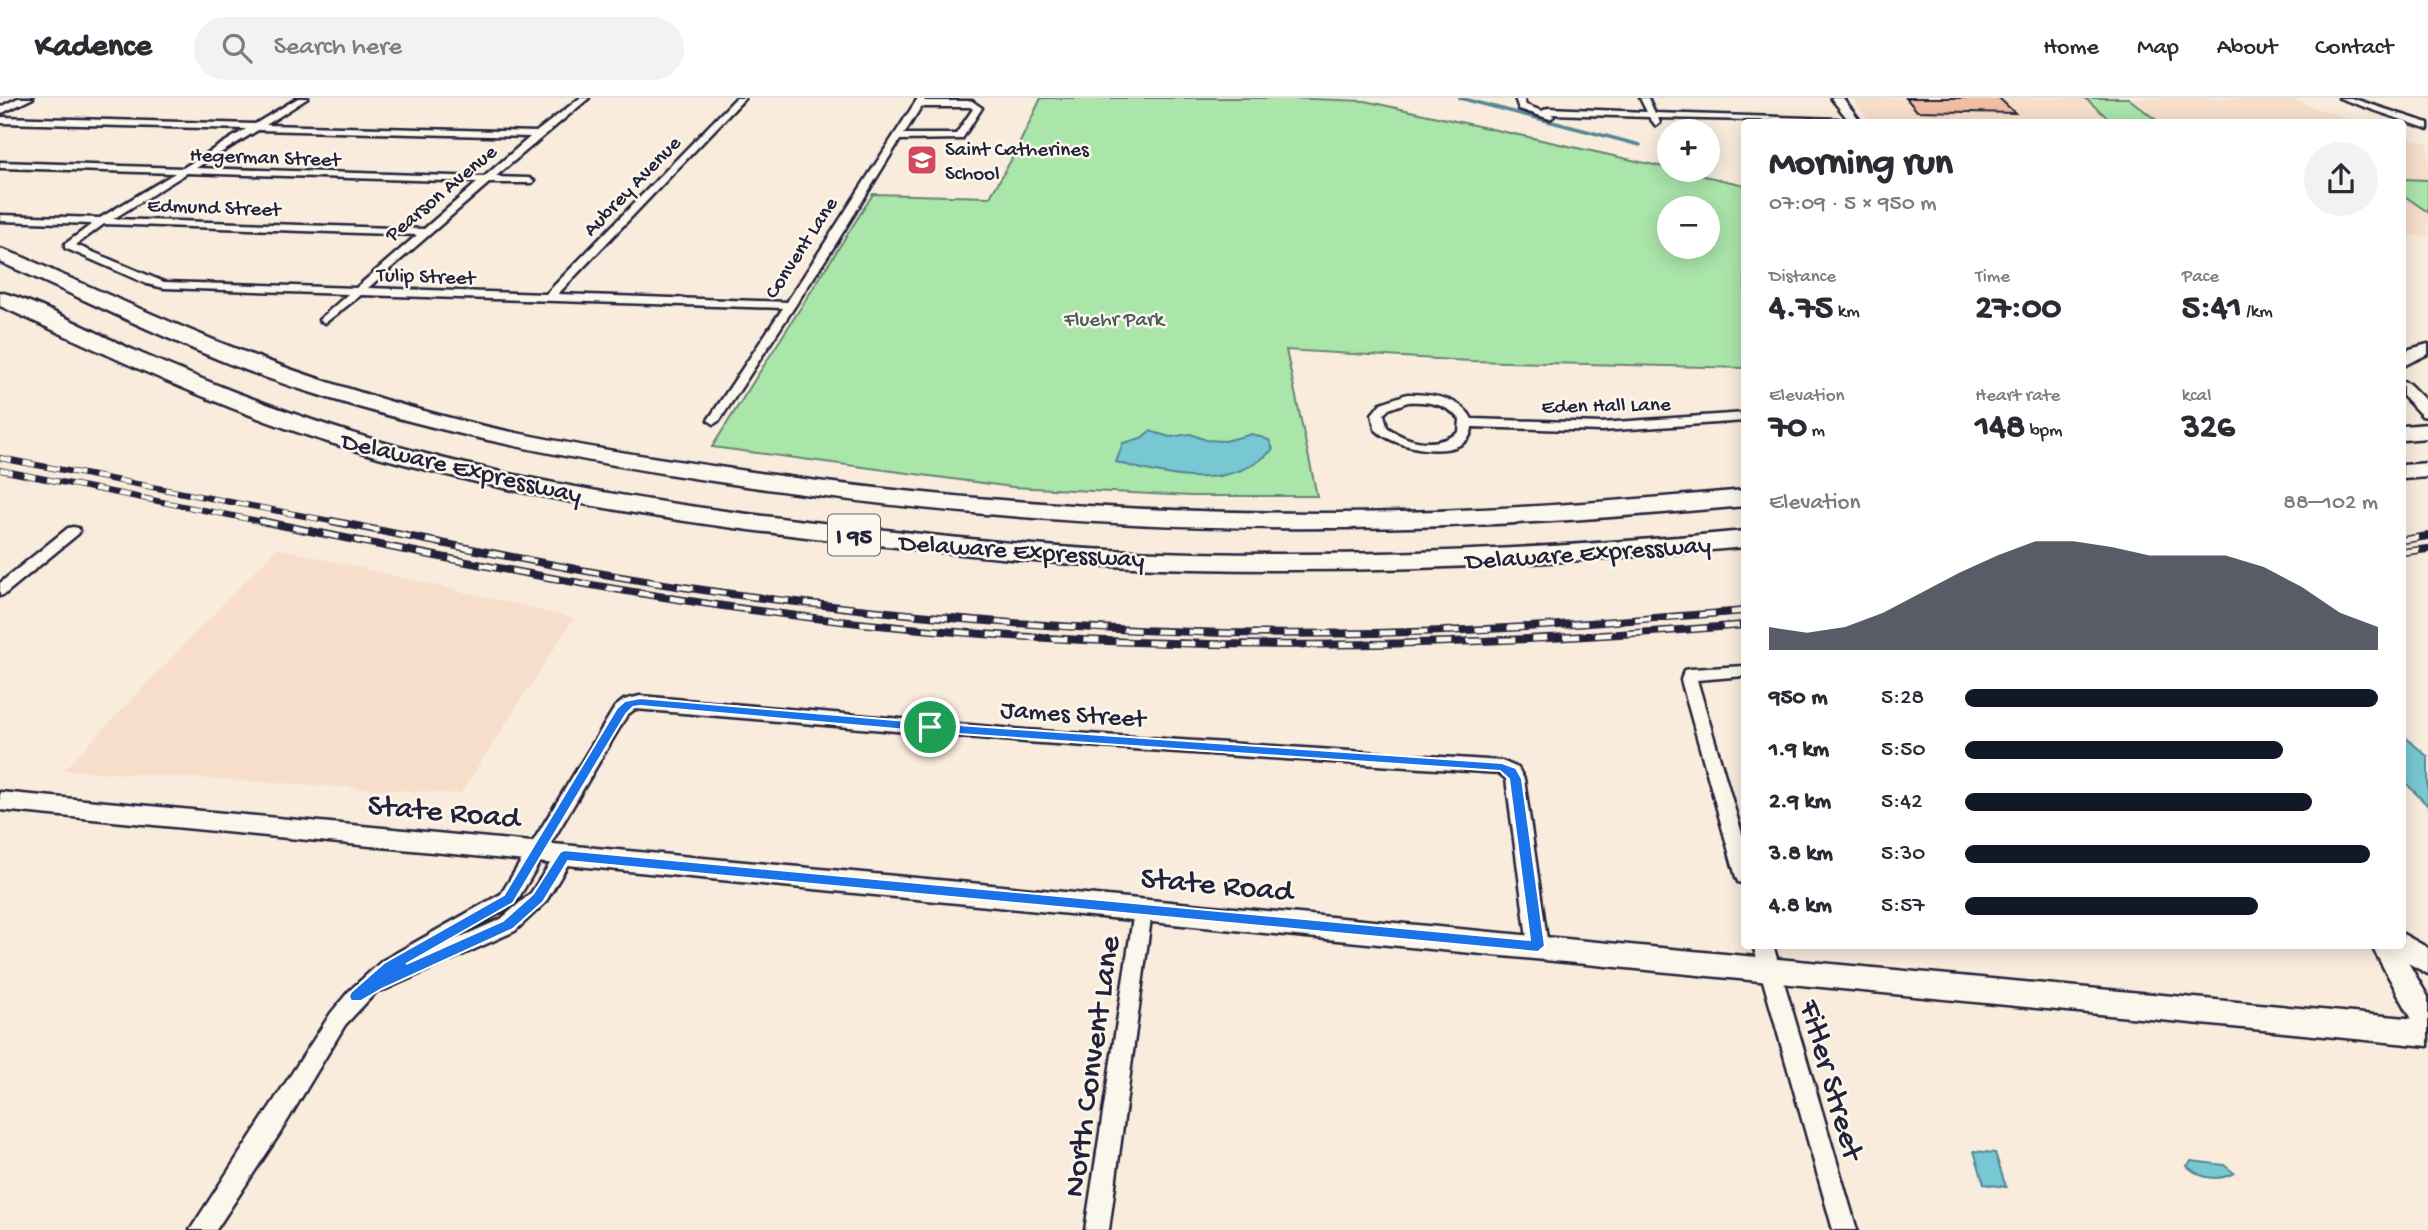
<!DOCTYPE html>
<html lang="en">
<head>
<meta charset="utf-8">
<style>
	:root { --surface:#fff; --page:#f2f2f3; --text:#2b2b33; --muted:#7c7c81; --line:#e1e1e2; --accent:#111827 }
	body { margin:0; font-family:"Gochi Hand",sans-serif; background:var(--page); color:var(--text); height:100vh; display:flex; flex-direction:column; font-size:26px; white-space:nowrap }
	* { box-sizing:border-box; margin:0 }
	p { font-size:23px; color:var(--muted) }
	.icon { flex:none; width:38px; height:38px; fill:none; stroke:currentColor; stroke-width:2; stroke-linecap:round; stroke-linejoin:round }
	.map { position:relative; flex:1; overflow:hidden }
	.side { position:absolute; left:1741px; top:21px; width:665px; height:830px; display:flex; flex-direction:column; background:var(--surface); border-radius:7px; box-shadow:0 4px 18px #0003 }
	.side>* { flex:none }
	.buttons { position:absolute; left:1657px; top:21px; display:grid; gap:14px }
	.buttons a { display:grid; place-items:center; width:63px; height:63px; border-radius:50%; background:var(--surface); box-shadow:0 4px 18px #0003; font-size:35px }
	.pin { position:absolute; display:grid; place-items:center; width:60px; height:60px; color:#fff; margin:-30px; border:4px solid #fff; border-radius:50%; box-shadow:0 2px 7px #0007 }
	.round { display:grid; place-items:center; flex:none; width:74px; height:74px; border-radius:37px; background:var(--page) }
	.overview { display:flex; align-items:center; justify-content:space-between; height:119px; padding:0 28px }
	h1 { font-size:38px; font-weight:800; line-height:52px }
	.stats { display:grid; grid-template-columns:repeat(3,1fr); gap:10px; height:119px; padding:7px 28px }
	.stats div { display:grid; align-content:center }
	.stats b { font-size:35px; font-weight:800 }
	.stats small { font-size:19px; font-weight:400 }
	.stats p { font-size:19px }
	.chart { height:196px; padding:14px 28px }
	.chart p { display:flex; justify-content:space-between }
	.chart svg { width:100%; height:126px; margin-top:7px; fill:var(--accent); opacity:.7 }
	ul { padding:0 28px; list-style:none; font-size:23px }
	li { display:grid; grid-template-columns:112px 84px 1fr; align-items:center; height:52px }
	li i { height:18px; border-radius:9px; background:var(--accent) }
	header { display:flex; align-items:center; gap:42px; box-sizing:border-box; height:98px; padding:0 35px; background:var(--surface); border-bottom:2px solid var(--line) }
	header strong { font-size:33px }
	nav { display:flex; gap:38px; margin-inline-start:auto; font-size:24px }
	.search { width:490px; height:63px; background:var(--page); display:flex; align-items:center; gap:18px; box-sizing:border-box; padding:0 24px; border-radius:38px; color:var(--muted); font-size:26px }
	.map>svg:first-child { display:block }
</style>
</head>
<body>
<header>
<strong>Kadence</strong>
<div class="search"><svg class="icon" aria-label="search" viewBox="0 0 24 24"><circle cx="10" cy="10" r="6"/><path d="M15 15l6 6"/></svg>Search here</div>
<nav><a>Home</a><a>Map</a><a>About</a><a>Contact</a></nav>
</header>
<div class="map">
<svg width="2428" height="1132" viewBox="0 0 2428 1132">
	<rect width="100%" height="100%" fill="#f9ecdd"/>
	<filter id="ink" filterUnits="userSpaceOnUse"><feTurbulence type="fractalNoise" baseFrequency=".0143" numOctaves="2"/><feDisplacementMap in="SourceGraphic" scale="14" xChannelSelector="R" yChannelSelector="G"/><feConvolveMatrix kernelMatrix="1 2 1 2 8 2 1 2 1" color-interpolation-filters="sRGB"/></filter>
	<g filter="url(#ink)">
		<path fill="#f7decb" d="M1851 0H2290L2354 24H1871Z
			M2403 39 2428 45V138L2403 137Z
			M277 450 574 520 460 696 64 672Z"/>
		<path fill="#aae5aa" stroke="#668472" stroke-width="2" fill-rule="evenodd" d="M1041 0H1287L1365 3 1745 87V270L1470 263 1286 252 1317 398H1191L1012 389 712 349 873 96 990 99 1014 57ZM1670 110H1708V149H1670Z
			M2085 0H2128L2156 22 2109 21Z
			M2403 81 2428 82V114L2403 97Z"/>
		<path fill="#77c8d2" stroke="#558696" stroke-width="2" d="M1150 333 1170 339 1191 336 1206 342 1225 343 1252 336 1269 342 1273 351C1231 394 1167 379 1116 364L1123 345 1141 340Z
			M2403 637 2428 659V708L2403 682Z
			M1974 1053 1995 1055 2006 1089 1984 1086Z
			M2191 1063 2224 1067 2234 1075C2218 1083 2202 1082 2187 1068Z"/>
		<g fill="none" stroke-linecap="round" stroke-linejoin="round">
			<path stroke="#558696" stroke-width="3.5" d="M1460 0 1640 47"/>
		</g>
		<path fill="#f1bea2" stroke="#22223b" stroke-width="2" d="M1906 0H1999L2015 15 1917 13Z"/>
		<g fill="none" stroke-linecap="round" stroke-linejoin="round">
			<g stroke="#22223b" stroke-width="5">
				<path id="minor" d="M298 0H308L266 27 536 34 580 0H589L495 79 529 80 534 83 532 85H489L368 190 546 196 736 0H745L558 196 787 204 918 0H926L924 3H972L982 10 962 41 900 42 835 147 720 322 714 326 708 322 783 210 361 197 325 225 319 222 321 220 348 196 164 190 147 186 65 150V146L92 126 0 123V117L100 120 175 75 0 70V64L183 70 246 31 0 25V19L255 26ZM921 9H970L973 11 956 36H904ZM258 32 530 39 484 79 196 70ZM187 75 478 84 424 131 113 121ZM104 126 417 137 356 190 164 184 76 147Z
					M1515 0H1523L1526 7 1542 13 1548 10 1647 14 1640 0H1648L1655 15 1838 21 1842 24 1658 20 1660 25 1656 28 1649 19 1551 16 1554 18 1550 21 1519 11Z
					M2339 0H2351L2428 25V31Z
					M1407 296C1430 296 1461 299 1472 321L1601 325 1745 315V323L1601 333 1472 329C1470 365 1394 352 1375 331L1372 316 1381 305ZM1408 304C1428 303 1446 306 1460 321L1459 334C1436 350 1409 346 1387 329L1384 316 1389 311Z
					M73 429 78 430 80 433 78 436 5 496 0 498V485L68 430Z
					M1745 568V578L1697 582 1745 746V786L1738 784 1736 779 1681 582 1684 572 1690 571Z
					M640 598 1026 632 1502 663 1518 670 1524 681 1548 848 1545 854 1538 856 1531 854 1528 848 1506 681 1499 675 1026 644 635 611 627 617 515 806 445 846 501 821 531 795 558 753 564 751 570 753 573 758 545 805 515 833 386 891 377 893 345 927 280 1035 216 1132H190L331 915 349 893 382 863 501 796 615 609 624 602Z
					M1143 805 1150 808 1152 813 1109 1132H1085L1134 813 1136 808Z
					M1753 847H1773L1857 1132H1833Z"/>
			</g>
			<g stroke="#22223b" stroke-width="5">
				<path id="tertiary" d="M18 0H33L0 16V9Z
					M1831 0H1843L1861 24H1850Z
					M2428 246V256L2403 268V256L2410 251Z
					M2403 284 2409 286 2428 305V319L2422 318 2403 298Z
					M2371 847H2398L2428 899V936L2418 932Z"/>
			</g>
			<g stroke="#22223b" stroke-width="5">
				<path id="secondary" d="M0 694 2428 922V948L0 712Z
					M2403 836 2428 850V876L2390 855 2386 847H2403Z"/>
			</g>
			<g stroke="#22223b" stroke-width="5">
				<path id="motorway" d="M0 151C20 157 39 166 58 175 96 191 135 209 173 225 259 262 345 292 435 316 530 341 629 356 726 370 930 401 1136 416 1342 415 1477 414 1611 404 1745 392V408C1611 420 1477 430 1342 430 1136 432 930 416 726 385 583 364 443 337 306 293 200 260 101 208 0 164Z
					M0 194C45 206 96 236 140 255 230 294 322 329 418 354 565 393 717 414 868 430 948 439 1029 448 1109 452 1321 462 1533 453 1745 433V449C1533 469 1321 478 1109 468 1025 464 942 454 859 445 681 426 503 398 331 345 217 310 109 257 0 208Z
					M2428 326V340L2403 342V328Z
					M2428 365V379L2403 381V367Z"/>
			</g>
			<use href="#minor" fill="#fbf7ec" fill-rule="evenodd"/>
			<use href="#tertiary" fill="#fbf7ec" fill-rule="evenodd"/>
			<use href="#secondary" fill="#fbf7ec" fill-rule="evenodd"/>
			<use href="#motorway" fill="#fbf7ec" fill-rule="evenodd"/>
			<g stroke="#22223b" stroke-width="6">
				<path id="rail-far1" d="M0 360 341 425
					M0 372 269 425"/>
			</g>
			<g stroke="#22223b" stroke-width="8">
				<path id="rail" d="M261 423C462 464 663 505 868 526 1160 556 1452 551 1745 527
					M332 423C486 454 640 487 797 504 988 527 1181 539 1374 535 1498 533 1621 523 1745 513
					M2403 442 2428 438
					M2403 454 2428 451"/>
			</g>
			<use href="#rail-far1" stroke="#fbf7ec" stroke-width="4.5" stroke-dasharray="12" stroke-linecap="butt"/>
			<use href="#rail" stroke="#fbf7ec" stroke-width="5" stroke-dasharray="16" stroke-linecap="butt"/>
		</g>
	</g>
	<path fill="#1a73e8" stroke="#fff" stroke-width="2" fill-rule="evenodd" d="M640 600 930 625 1502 665 1516 670 1522 681 1545 848 1538 854 568 763 543 804 513 831 382 891 361 903H351L349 898 351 894 384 865 504 797 617 610 625 603ZM640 608 930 634 1500 673 1509 681 1530 842 564 752 560 754 533 796 503 823 406 866 513 805 626 616 633 609Z"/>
	<defs>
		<g id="school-square" transform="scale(1.575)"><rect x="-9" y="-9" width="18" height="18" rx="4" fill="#d1495b" stroke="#fbf7ec"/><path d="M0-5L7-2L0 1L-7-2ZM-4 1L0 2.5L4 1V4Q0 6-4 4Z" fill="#fff"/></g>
	</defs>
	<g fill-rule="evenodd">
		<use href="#school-square" x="922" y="62"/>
	</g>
	<g text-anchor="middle" stroke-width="5" stroke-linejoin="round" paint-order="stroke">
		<g font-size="21" fill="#22223b" stroke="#fbf7ec" text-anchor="start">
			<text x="945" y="57">Saint Catherines<tspan x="945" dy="24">School</tspan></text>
		</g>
		<g font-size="21" fill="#22223b" stroke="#fbf7ec">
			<text transform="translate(265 58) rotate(2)" y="7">Hegerman Street</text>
			<text transform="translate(631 87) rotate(-46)" y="7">Aubrey Avenue</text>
			<text transform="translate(440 94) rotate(-40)" y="7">Pearson Avenue</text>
			<text transform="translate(214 108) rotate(2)" y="7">Edmund Street</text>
			<text transform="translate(800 149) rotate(-57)" y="7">Convent Lane</text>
			<text transform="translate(426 177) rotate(2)" y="7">Tulip Street</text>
			<text transform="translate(1606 306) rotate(-1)" y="7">Eden Hall Lane</text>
		</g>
		<g font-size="21" fill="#4b5c5c" stroke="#fbf7ec">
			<text x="1114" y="227">Fluehr Park</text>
		</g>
		<rect fill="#fbf7ec" stroke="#636270" stroke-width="2" x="828" y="416.5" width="52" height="41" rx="5"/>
		<g font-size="24" font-weight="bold" fill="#22223b">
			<text x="854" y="445">I 95</text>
		</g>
		<g font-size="26" fill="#22223b" stroke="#fbf7ec">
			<text transform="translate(462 368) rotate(13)" y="9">Delaware Expressway</text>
			<text transform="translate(1022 451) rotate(4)" y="9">Delaware Expressway</text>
			<text transform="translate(1588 453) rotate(-4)" y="9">Delaware Expressway</text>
			<text transform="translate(1073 614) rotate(4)" y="9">James Street</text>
		</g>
		<g font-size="32" fill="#22223b" stroke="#fbf7ec">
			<text transform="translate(444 711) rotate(5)" y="11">State Road</text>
			<text transform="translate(1217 784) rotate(5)" y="11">State Road</text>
			<text transform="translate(1089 968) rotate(-82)" y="11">North Convent Lane</text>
			<text transform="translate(1834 981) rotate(74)" y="11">Fitler Street</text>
		</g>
	</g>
</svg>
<div class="buttons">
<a>+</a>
<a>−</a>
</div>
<div class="pin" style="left:930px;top:629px;background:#1e9e55"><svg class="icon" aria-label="arrive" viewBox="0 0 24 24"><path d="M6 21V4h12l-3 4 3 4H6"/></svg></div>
<section class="side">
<div class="overview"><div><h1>Morning run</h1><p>07:09 · 5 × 950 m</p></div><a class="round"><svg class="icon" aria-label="share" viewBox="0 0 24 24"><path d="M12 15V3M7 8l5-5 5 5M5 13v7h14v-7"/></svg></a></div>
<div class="stats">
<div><p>Distance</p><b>4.75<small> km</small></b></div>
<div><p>Time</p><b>27:00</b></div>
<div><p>Pace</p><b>5:41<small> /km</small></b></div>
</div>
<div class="stats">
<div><p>Elevation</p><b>70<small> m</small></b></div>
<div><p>Heart rate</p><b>148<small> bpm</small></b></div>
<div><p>kcal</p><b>326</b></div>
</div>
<div class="chart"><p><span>Elevation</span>88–102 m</p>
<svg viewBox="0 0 160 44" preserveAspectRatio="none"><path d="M0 44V36L10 38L20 36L30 31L40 24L50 17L60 11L70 6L80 6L90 8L100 11L110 11L120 11L130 15L140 22L150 31L160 36V44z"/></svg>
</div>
<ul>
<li><b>950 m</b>5:28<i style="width:100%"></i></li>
<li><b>1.9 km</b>5:50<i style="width:77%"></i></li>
<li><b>2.9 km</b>5:42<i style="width:84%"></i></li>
<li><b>3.8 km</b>5:30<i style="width:98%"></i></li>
<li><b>4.8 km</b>5:57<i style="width:71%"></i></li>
</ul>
</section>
</div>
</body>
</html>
